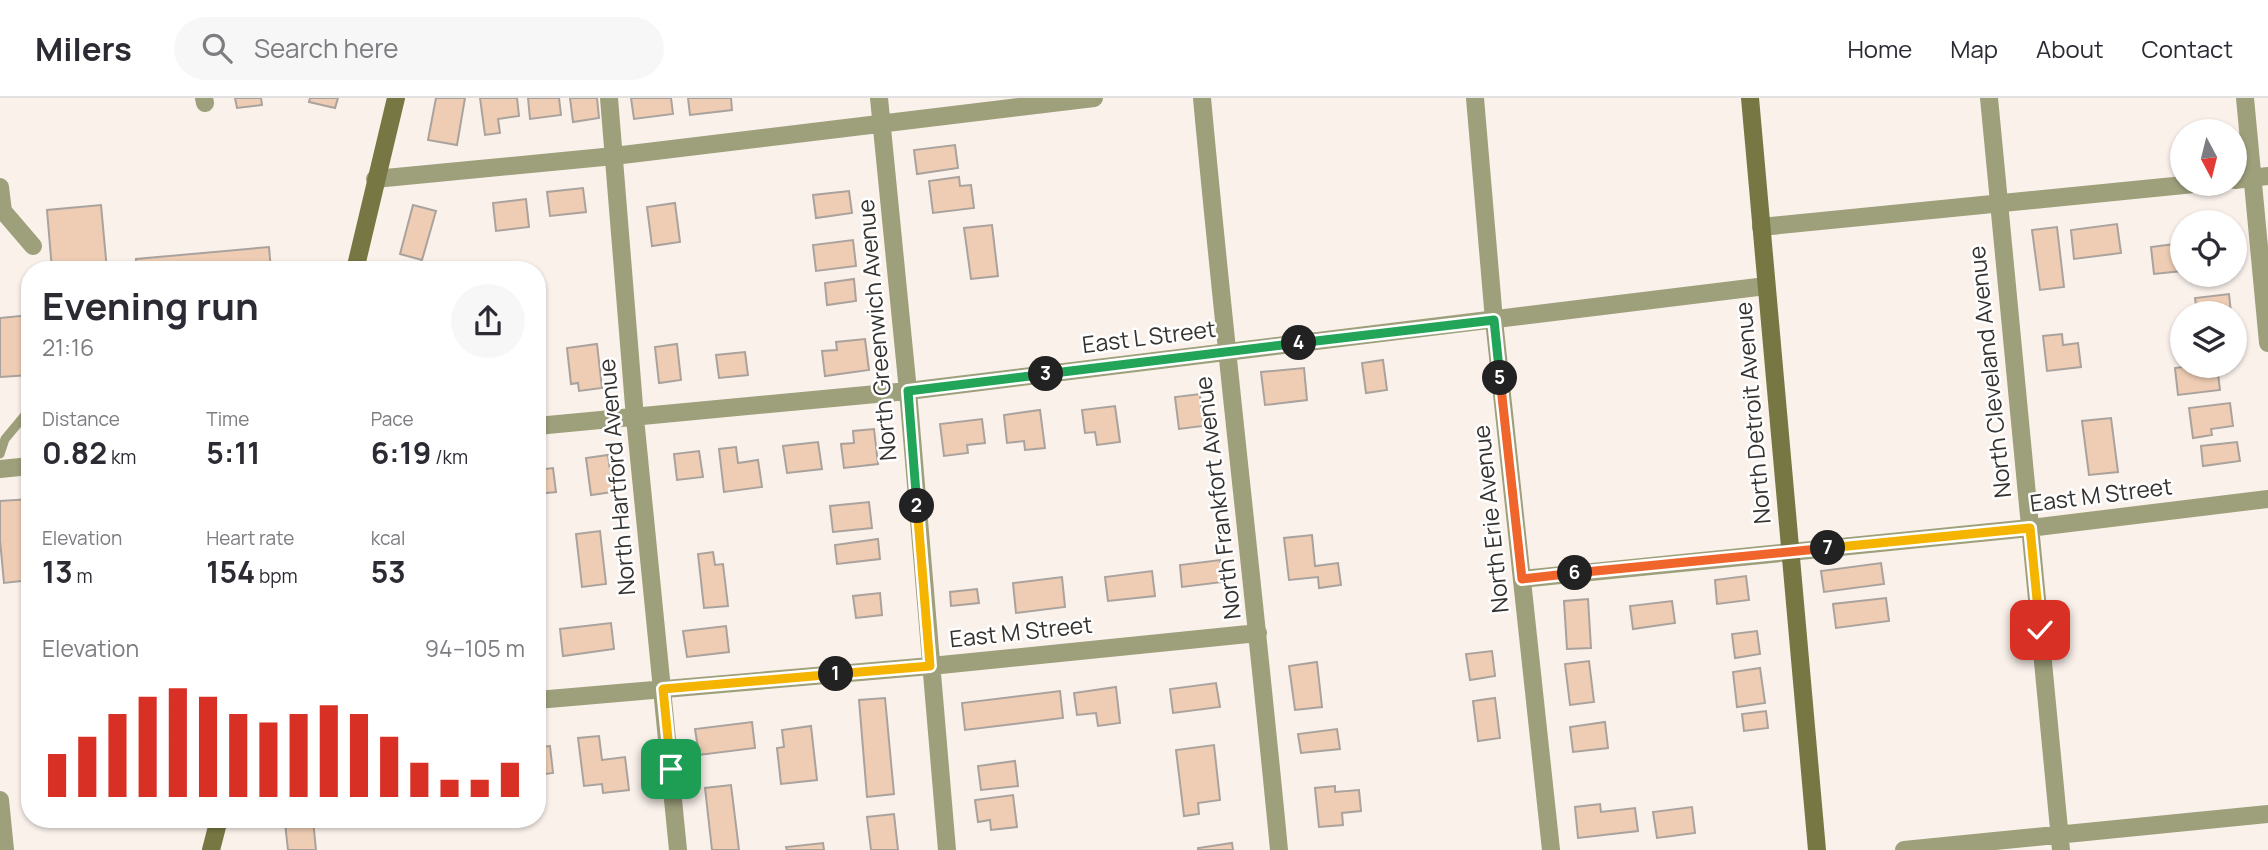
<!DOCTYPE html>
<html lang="en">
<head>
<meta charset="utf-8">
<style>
	:root { --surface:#fff; --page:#f7f7f7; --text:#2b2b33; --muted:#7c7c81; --line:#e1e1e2; --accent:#d93025 }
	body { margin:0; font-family:Manrope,sans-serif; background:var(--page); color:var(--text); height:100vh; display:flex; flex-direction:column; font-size:26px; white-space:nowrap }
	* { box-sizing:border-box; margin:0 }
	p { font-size:23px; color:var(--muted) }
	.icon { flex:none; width:38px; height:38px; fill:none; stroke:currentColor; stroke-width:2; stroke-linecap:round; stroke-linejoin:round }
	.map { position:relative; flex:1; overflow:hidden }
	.panel { position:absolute; left:21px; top:163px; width:525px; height:567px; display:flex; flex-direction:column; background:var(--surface); border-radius:28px; box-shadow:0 2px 5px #0004 }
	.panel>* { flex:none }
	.needle { width:46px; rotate:173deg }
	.controls { position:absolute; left:2170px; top:21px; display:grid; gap:14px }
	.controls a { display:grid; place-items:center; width:77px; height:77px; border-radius:50%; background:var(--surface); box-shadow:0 2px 5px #0004; font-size:35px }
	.pin { position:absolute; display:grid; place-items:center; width:60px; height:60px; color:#fff; margin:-30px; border-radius:14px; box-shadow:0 4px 10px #0006 }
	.km { position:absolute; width:35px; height:35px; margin:-18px; border-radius:50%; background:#222; color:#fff; font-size:19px; line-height:35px; text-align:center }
	.round { display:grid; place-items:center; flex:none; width:74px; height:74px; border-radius:37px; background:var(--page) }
	.overview { display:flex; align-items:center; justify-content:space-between; height:119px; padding:0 21px }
	h1 { font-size:38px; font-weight:700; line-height:52px }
	.stats { display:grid; grid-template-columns:repeat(3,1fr); gap:10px; height:119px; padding:7px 21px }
	.stats div { display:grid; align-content:center }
	.stats b { font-size:30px; font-weight:700 }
	.stats small { font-size:19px; font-weight:400 }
	.stats p { font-size:19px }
	.chart { height:196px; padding:14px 21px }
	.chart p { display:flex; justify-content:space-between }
	.chart svg { width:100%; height:126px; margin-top:7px; stroke:var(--accent); stroke-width:6 }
	header { display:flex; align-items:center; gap:42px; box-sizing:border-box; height:98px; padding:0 35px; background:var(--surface); border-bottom:2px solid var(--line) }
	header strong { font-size:33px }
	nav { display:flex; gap:38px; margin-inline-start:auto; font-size:24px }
	.search { width:490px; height:63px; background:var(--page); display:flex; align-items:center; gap:18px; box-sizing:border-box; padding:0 24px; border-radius:38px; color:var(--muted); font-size:26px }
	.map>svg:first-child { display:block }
</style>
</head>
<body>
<header>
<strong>Milers</strong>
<div class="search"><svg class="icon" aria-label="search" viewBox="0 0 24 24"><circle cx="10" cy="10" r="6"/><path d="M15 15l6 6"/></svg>Search here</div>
<nav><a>Home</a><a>Map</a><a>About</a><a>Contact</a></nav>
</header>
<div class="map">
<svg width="2268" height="752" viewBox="0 0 2268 752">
	<rect width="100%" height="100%" fill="#faf1eb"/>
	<path fill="#eecdb4" stroke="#aaa29d" stroke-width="2" d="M235 0H261L262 7 237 10Z
		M310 0H338L335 10 309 4Z
		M436 0H465L457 47 428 42Z
		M480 0H517L519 18 498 21 500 35 485 37Z
		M528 0H559L561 17 530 21Z
		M570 0H597L599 20 573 24Z
		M631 0H671L673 16 634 21Z
		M688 0H731L732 12 690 17Z
		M955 47 958 70 917 76 914 52Z
		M959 79 960 88 971 87 974 110 933 115 929 83Z
		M583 90 586 114 550 118 547 94Z
		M849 93 852 115 816 120 813 97Z
		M526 101 529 129 496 133 493 105Z
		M675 105 680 144 652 148 647 109Z
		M101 107 107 172H52L47 112Z
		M413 107 436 113 422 162 400 156Z
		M2117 126 2121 155 2074 161 2071 132Z
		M992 127 998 178 971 181 964 130Z
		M2057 129 2064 189 2040 192 2032 132Z
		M853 142 856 168 816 173 813 147Z
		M2182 145V173L2154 176 2151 149Z
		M269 149 271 172H136V161Z
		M854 181 856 203 827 207 825 185Z
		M2229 196 2231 215H2197L2195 200Z
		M30 217V277L0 279V220Z
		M2062 236 2063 247 2078 245 2081 269 2047 273 2043 238Z
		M865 241 869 272 825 278 822 253 837 252 836 244Z
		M540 243 544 275 537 276V244Z
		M597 246 602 290 579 293 578 285 571 286 567 250Z
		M677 246 681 282 659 285 655 249Z
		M745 254 748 277 719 280 716 257Z
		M1383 262 1387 292 1366 295 1362 265Z
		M2190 268H2217L2220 292 2178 297 2175 270Z
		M1304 270 1307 302 1265 307 1261 274Z
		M1200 296 1203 328 1179 331 1175 299Z
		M2230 305 2233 328 2211 331 2212 337 2193 340 2189 310Z
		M1115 308 1120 344 1097 347 1095 334 1085 335 1082 312Z
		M1040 312 1045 350 1025 352 1024 343 1007 345 1004 317Z
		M2111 320 2118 374 2089 377 2082 323Z
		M982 321 985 345 967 347 968 355 944 358 940 326Z
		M874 331 878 366 844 370 841 346 854 345 853 333Z
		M818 344 822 371 787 375 783 348Z
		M2237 344 2240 363 2203 368 2201 348Z
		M736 349 738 365 758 362 762 389 724 394 719 351Z
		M699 353 703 379 677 382 674 356Z
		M608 357 613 394 591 397 586 360Z
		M553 370 556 394 537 396V372Z
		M30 401V482L4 485 0 442V403Z
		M869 404 872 430 833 434 830 408Z
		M600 433 606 486 582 489 576 436Z
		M1312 437 1315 468 1338 465 1341 487 1319 490 1318 479 1289 482 1284 440Z
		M878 441 880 461 837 466 835 447Z
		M713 454 715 467 723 466 728 508 704 510 698 456Z
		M1220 462 1223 484 1182 489 1180 467Z
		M1881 465 1884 486 1824 494 1821 473Z
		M1152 473 1155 498 1108 503 1105 479Z
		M1746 478 1749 502 1717 506 1715 482Z
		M1062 479 1065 509 1016 515 1013 485Z
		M977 491 979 505 951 508 950 494Z
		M880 495 882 517 856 520 853 498Z
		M1886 500 1889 523 1836 530 1833 506Z
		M1588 501 1591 550 1567 551 1564 503Z
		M1672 503 1675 525 1633 531 1630 508Z
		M611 525 614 551 563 558 560 531Z
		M726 528 729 554 687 559 683 533Z
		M1757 533 1760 556 1735 560 1732 536Z
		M1492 553 1495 578 1470 582 1466 556Z
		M1589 563 1594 604 1570 607 1565 566Z
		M1317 564 1322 609 1295 612 1289 568Z
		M1760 570 1765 605 1737 609 1733 574Z
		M1216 585 1220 609 1173 615 1170 591Z
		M30 588V612H27L24 589Z
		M1116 589 1120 625 1098 628 1096 615 1077 617 1074 595Z
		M1060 593 1063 620 965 632 962 605Z
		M885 600 894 696 867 699 859 602Z
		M1495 600 1500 640 1478 643 1473 603Z
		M1766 613 1768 630 1744 633 1742 616Z
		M752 624 755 650 699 657 695 631Z
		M1605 624 1608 650 1573 654 1570 629Z
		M811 628 817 682 781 686 777 650 784 649 782 632Z
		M1337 631 1340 651 1301 655 1298 636Z
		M599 638 602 662 625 659 629 692 603 695 602 686 584 688 578 640Z
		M1214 647 1220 702 1198 705 1199 716 1184 718 1176 652Z
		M550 648 553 675 537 677V650Z
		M1015 663 1018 688 981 692 978 668Z
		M731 687 739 752H712L705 690Z
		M1335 688V694L1359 692 1361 713 1342 715 1343 727 1319 729 1315 690Z
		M1013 697 1017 729 991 732 990 722 978 724 975 702Z
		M1600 706 1601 714 1635 710 1638 733 1578 740 1575 709Z
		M1692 709 1695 735 1657 740 1653 714Z
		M894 716 898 752H871L867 719Z
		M313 722 316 752H288L285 725Z
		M823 745 824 752H787L786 749Z
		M1232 745 1233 752H1198V750Z"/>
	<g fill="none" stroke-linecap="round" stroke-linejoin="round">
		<path stroke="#9ea07c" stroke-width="9" d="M0 356 5 341 30 311"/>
		<path stroke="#9ea07c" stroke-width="18" d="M204 0 205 5
			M609 0 635 320 678 752
			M879 0 908 293 947 752
			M1202 0C1225 251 1255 501 1279 752
			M1475 0 1494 222 1551 752
			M1989 0 2061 752
			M2245 0 2268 245
			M375 81 614 58 1094 0
			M2235 82 2268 78
			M0 89 3 113 33 148
			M1761 129 2194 86
			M537 328 908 293 1766 188
			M0 371 30 368
			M1522 481 2030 430 2268 401
			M537 602 931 568 1258 535
			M0 702 5 752
			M1904 752 2268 716"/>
		<path stroke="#767742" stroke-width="18" d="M1750 0 1817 752
			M355 172 396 0
			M211 752 219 721"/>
	</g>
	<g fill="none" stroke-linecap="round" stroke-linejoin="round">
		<g stroke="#fff" stroke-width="14">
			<path id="split-1" d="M671 671 663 591 836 576"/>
		</g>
		<g stroke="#fff" stroke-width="14">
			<path id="split-2" d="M836 576 930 568 917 408"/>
		</g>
		<g stroke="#fff" stroke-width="14">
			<path id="split-3" d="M917 408 908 293 1046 276"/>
		</g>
		<g stroke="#fff" stroke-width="14">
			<path id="split-4" d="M1046 276 1299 245"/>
		</g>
		<g stroke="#fff" stroke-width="14">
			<path id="split-5" d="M1299 245 1494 222 1500 280"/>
		</g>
		<g stroke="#fff" stroke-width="14">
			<path id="split-6" d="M1500 280 1522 481 1575 475"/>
		</g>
		<g stroke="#fff" stroke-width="14">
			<path id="split-7" d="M1575 475 1828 450"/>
		</g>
		<g stroke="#fff" stroke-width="14">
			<path id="split-8" d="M1828 450 2030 430 2040 532"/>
		</g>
		<use href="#split-1" stroke="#f5b400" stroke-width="9"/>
		<use href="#split-2" stroke="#f5b400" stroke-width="9"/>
		<use href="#split-3" stroke="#22a559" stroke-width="9"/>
		<use href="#split-4" stroke="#22a559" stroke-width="9"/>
		<use href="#split-5" stroke="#22a559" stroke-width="9"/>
		<use href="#split-6" stroke="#f0652b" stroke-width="9"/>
		<use href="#split-7" stroke="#f0652b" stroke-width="9"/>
		<use href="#split-8" stroke="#f5b400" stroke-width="9"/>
	</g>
	<g text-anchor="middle" stroke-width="5" stroke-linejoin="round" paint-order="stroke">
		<g font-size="23" fill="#35322f" stroke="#fff">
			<text transform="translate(877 232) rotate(-95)" y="8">North Greenwich Avenue</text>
			<text transform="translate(1149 239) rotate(-7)" y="8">East L Street</text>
			<text transform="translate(1990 274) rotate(-96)" y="8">North Cleveland Avenue</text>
			<text transform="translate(1753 315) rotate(-95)" y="8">North Detroit Avenue</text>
			<text transform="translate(617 379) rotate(-95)" y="8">North Hartford Avenue</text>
			<text transform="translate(2101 397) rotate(-7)" y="8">East M Street</text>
			<text transform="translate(1218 400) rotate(-97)" y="8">North Frankfort Avenue</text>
			<text transform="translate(1491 421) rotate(-96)" y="8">North Erie Avenue</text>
			<text transform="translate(1021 534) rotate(-6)" y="8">East M Street</text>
		</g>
	</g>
</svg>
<div class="controls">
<a><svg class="needle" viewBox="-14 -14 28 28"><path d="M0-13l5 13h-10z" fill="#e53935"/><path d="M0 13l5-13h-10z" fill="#7c7c81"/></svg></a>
<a><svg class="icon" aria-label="locate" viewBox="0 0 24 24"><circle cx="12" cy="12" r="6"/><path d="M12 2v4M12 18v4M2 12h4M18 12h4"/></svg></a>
<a><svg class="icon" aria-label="layers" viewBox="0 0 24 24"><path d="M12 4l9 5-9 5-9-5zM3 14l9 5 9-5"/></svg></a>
</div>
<div class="pin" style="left:671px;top:671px;background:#1e9e55"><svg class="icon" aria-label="arrive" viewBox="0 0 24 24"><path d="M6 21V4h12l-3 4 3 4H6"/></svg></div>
<div class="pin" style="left:2040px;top:532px;background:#d93025"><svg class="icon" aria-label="check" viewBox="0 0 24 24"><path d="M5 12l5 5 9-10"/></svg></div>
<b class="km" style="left:836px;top:576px">1</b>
<b class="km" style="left:917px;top:408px">2</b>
<b class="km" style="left:1046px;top:276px">3</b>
<b class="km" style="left:1299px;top:245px">4</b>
<b class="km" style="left:1500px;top:280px">5</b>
<b class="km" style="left:1575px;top:475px">6</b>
<b class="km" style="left:1828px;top:450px">7</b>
<section class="panel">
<div class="overview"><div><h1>Evening run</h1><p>21:16</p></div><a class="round"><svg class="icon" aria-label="share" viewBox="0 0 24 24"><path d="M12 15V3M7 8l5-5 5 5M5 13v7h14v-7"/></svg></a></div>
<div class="stats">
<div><p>Distance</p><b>0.82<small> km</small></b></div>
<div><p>Time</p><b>5:11</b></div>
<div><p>Pace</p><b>6:19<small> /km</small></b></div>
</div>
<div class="stats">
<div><p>Elevation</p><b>13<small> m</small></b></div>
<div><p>Heart rate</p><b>154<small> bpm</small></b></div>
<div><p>kcal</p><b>53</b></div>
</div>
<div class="chart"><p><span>Elevation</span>94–105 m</p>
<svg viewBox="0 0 160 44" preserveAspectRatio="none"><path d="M5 44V29M15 44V23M25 44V15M35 44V9M45 44V6M55 44V9M65 44V15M75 44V18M85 44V15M95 44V12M105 44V15M115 44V23M125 44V32M135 44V38M145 44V38M155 44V32"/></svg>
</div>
</section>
</div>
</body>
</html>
